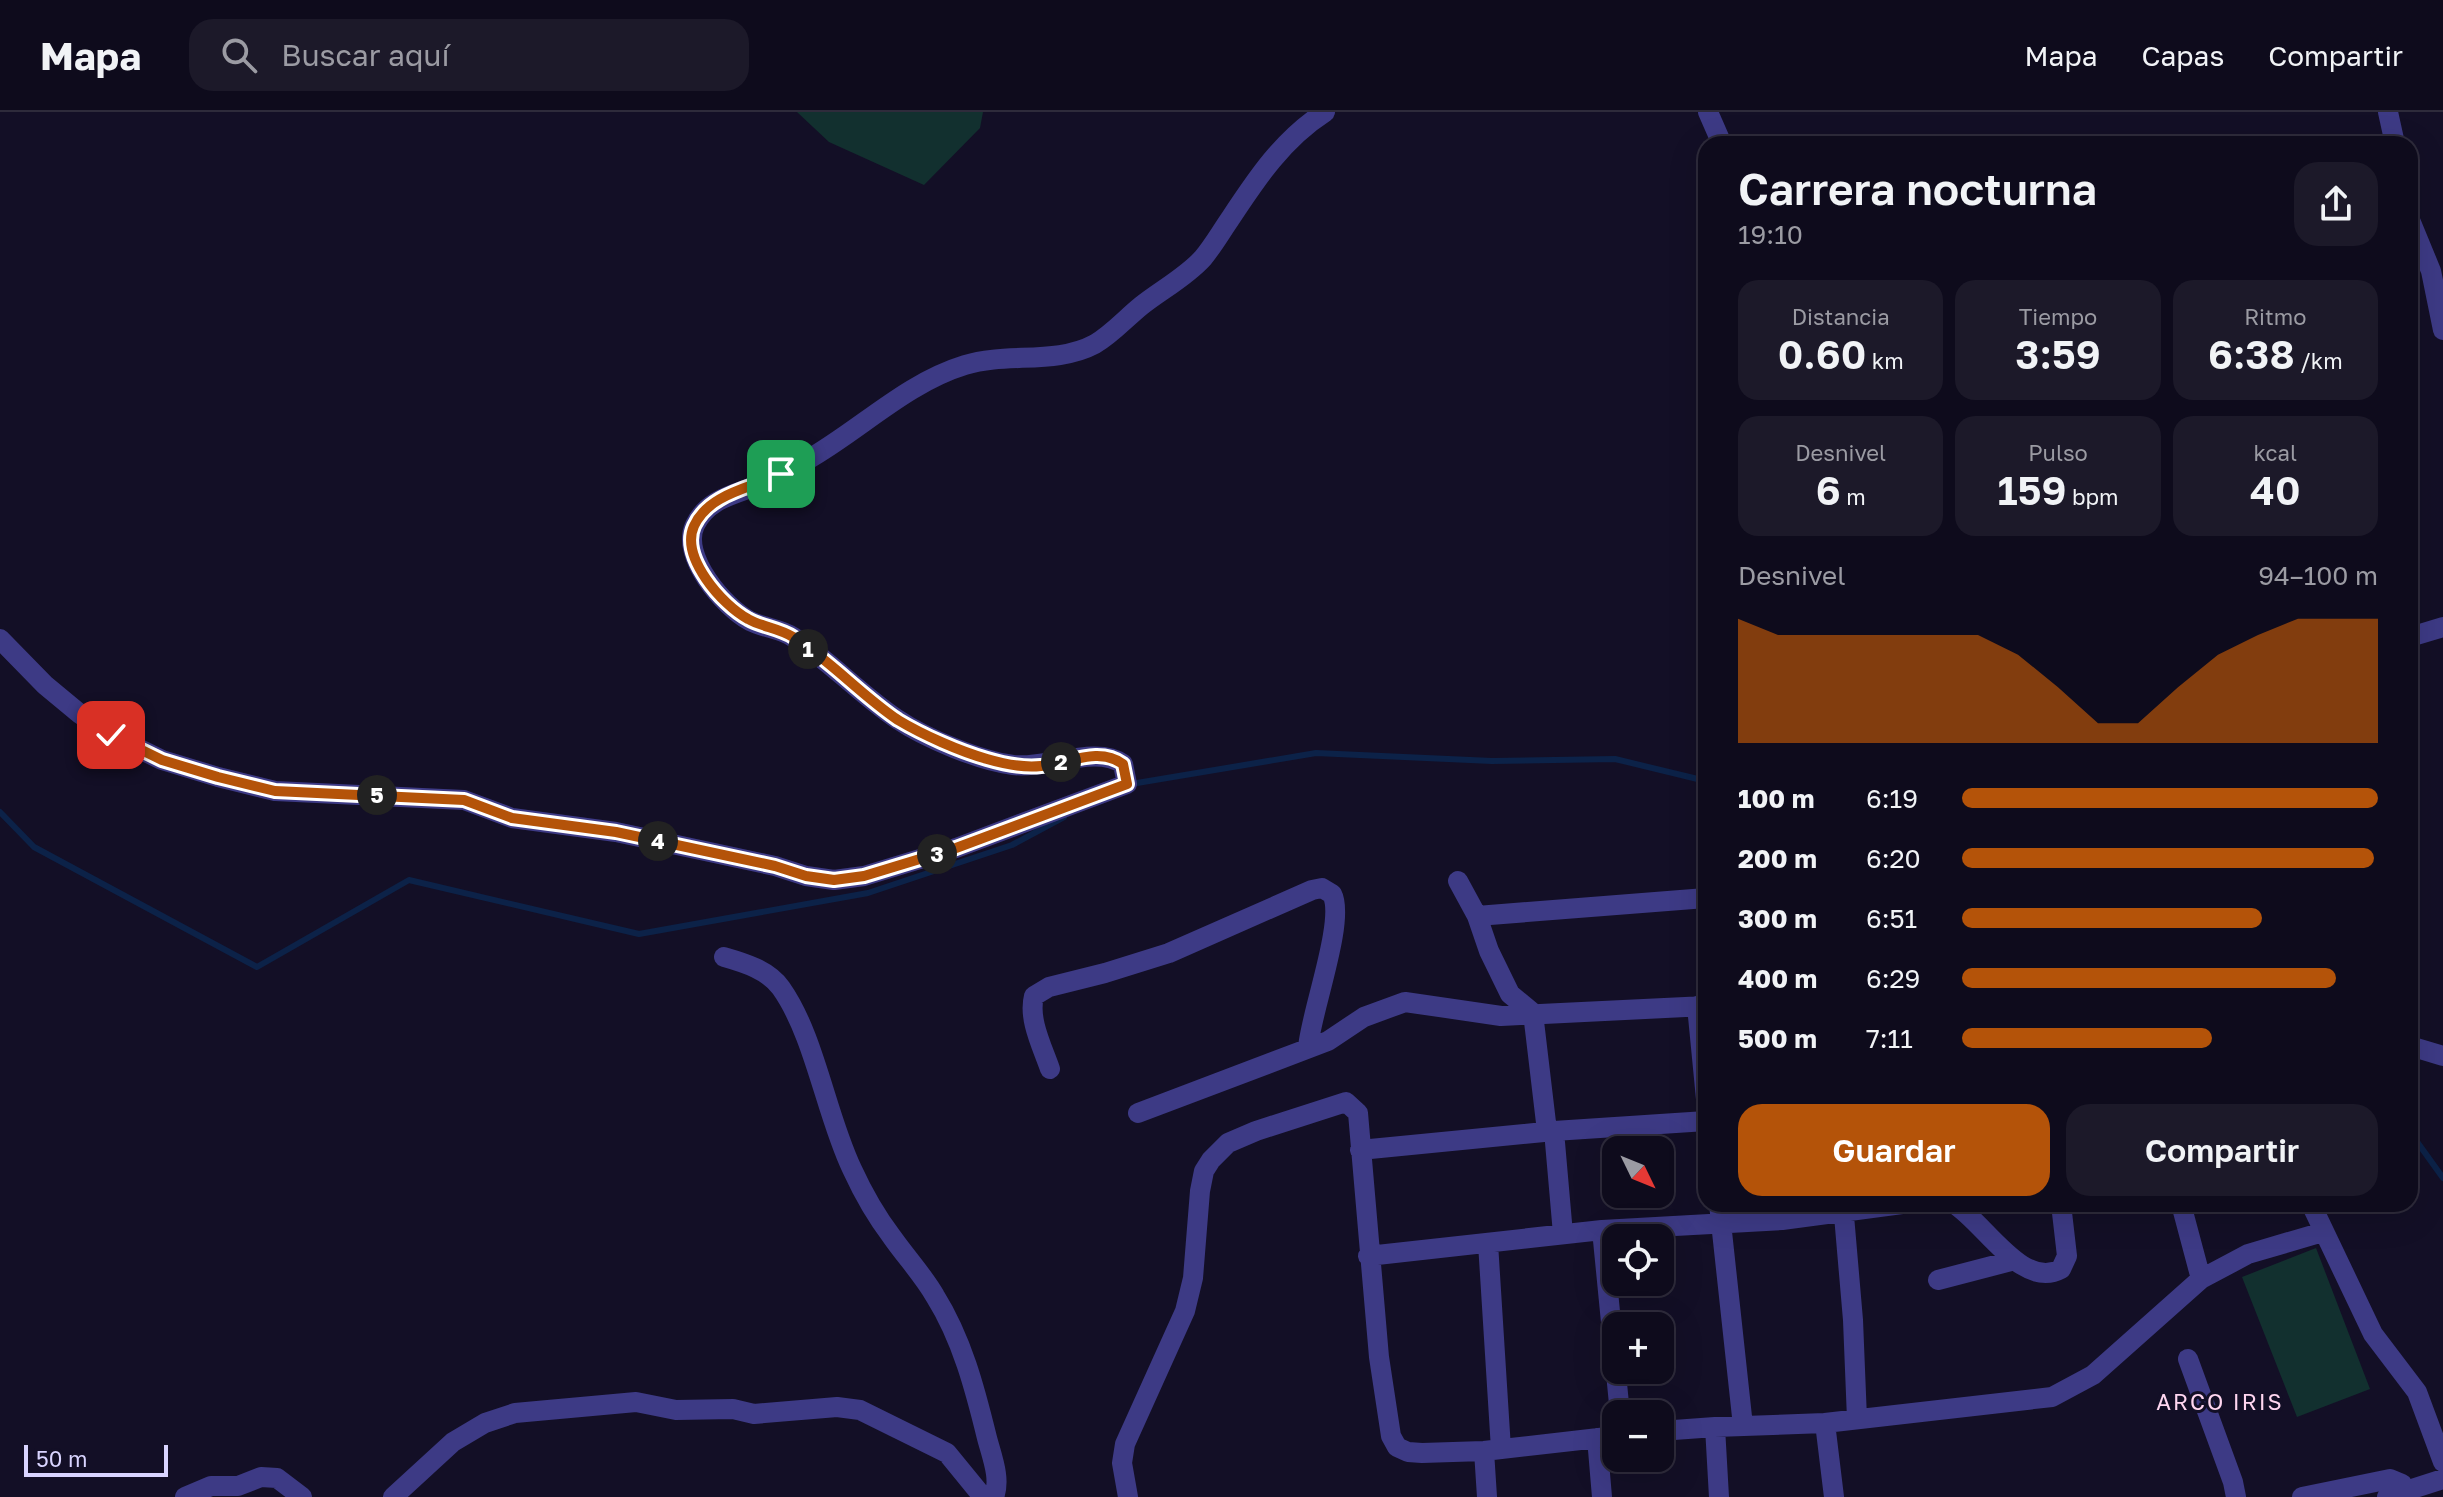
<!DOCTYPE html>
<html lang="es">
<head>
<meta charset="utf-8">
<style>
	:root { --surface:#0e0b1c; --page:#1c1929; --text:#f1f3f6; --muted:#9b9ba3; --line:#2e2b3b; --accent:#b45309 }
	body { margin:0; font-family:"Golos Text",sans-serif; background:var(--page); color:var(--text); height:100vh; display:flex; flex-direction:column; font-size:30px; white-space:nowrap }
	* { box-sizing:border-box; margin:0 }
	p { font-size:26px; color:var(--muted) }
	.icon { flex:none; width:44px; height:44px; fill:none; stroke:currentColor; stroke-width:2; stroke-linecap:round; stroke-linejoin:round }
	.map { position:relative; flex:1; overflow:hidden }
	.details { position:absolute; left:1698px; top:24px; width:720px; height:1076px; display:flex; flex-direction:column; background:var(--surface); border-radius:24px; box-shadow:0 8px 32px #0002,0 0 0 2px var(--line) }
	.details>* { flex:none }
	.needle { width:52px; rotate:133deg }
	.fabs { position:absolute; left:1602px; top:1024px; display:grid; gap:16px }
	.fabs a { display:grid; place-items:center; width:72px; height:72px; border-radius:16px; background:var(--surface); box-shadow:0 8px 32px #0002,0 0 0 2px var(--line); font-size:40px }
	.scale { position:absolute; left:24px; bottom:20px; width:144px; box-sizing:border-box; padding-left:8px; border:4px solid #d9d4ff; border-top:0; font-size:22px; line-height:28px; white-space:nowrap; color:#d9d4ff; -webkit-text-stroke:6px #130f26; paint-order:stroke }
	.pin { position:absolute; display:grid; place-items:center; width:68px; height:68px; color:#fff; margin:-34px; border-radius:16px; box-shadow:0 4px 12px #0006 }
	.km { position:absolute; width:40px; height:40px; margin:-20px; border-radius:50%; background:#222; color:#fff; font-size:22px; line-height:40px; text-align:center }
	.round { display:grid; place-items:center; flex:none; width:84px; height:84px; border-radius:24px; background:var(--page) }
	.summary { display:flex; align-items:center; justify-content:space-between; height:136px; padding:0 40px }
	h1 { font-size:44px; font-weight:600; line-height:60px }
	.figures { display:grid; grid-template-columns:repeat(3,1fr); gap:12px; height:136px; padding:8px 40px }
	.figures div { display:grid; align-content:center; border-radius:20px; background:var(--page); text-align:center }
	.figures b { font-size:40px; font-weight:600 }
	.figures small { font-size:22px; font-weight:400 }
	.figures p { font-size:22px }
	.chart { height:224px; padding:16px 40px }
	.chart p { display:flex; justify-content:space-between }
	.chart svg { width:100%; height:144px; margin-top:8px; fill:var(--accent); opacity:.7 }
	.action { display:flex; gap:16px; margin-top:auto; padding:16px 40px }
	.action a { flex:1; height:92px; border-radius:24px; background:var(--accent); color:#fff; font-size:32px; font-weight:600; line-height:92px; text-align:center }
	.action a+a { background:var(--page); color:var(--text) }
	ul { padding:0 40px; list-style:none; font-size:26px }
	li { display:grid; grid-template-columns:128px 96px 1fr; align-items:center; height:60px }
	li i { height:20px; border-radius:10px; background:var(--accent) }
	header { display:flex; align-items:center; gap:48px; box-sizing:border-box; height:112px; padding:0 40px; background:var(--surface); border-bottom:2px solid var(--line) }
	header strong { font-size:38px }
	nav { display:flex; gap:44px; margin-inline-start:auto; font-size:28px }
	.search { width:560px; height:72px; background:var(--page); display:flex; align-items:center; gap:20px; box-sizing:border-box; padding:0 28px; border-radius:24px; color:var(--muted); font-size:30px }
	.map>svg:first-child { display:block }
</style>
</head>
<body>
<header>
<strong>Mapa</strong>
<div class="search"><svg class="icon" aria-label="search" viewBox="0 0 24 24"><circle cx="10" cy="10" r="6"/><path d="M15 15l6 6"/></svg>Buscar aquí</div>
<nav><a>Mapa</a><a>Capas</a><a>Compartir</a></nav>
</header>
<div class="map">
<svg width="2443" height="1385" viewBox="0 0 2443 1385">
	<rect width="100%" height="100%" fill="#130f26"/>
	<path fill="#12302f" d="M797 0H983L980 16 924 73 829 30Z
		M2316 1136 2370 1277 2297 1305 2242 1165Z"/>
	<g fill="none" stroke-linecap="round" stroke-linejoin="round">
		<path stroke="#0c2248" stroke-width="6" d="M1131 672 1316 641 1492 649 1615 647 1706 669
			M0 700 34 735 257 855 409 768 639 822 868 781 1012 733 1064 705
			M2410 1020 2443 1066"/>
		<path stroke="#3d3a85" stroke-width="20" d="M1708 0 1722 32
			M2388 0 2395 32
			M2410 108 2431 159 2443 218
			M2410 525 2443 515
			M0 527 45 573 80 602 111 623 162 648 218 665 275 679 464 688 512 706 616 720 775 754 806 764 834 768 864 764 956 736 1127 672 1123 652C1096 633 1047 657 1013 653 980 649 925 626 897 607 861 583 830 549 793 525 781 517 764 516 750 509 724 495 680 444 695 413 709 384 740 382 766 370 780 363 793 355 807 348 860 318 906 271 965 253 1007 240 1056 253 1095 232 1112 222 1125 207 1141 194 1161 178 1186 165 1203 146 1213 134 1221 120 1230 107 1257 66 1283 27 1325 0
			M1458 769 1477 804 1489 839 1510 882 1533 901 1547 1019
			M1477 804 1706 786
			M724 845C745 851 768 858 781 876 815 924 826 1003 852 1057 863 1081 876 1104 892 1125 906 1145 923 1163 935 1184 962 1227 975 1277 987 1326 992 1345 1001 1367 994 1385
			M1697 894 1706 987
			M2410 934 2443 944
			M1050 957C1042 934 1028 907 1034 884L1049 875 1105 861 1169 841 1312 778 1322 776 1332 782C1346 808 1310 903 1308 936
			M1138 1001 1328 929 1364 905 1405 890 1501 904 1706 894
			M1554 1019 1563 1122
			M1360 1038 1554 1019 1706 1009
			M1719 1092 1743 1314
			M1843 1092 1853 1208 1857 1307
			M1954 1092C1985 1111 2022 1178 2061 1157L2067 1144 2061 1092
			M2181 1092 2201 1167
			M2311 1092 2373 1222 2417 1280 2443 1350
			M1602 1118 1620 1302
			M1488 1131 1501 1337
			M1368 1144 1602 1118 1782 1108 1902 1092
			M1938 1168 2015 1148
			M2188 1247 2233 1370 2236 1385
			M1825 1311 1834 1385
			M1715 1315 1719 1385
			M1660 1319 1715 1315 1825 1311 2052 1285 2093 1263 2201 1167 2248 1142 2323 1120
			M1597 1326 1602 1385
			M1484 1339 1487 1385
			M185 1385 211 1374H238L261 1365 277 1366 302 1385
			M393 1385 453 1330 485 1311 515 1301 636 1290 676 1298 733 1297 754 1302 837 1295 860 1298 947 1341 983 1385
			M1128 1385 1122 1351 1125 1332 1185 1199 1193 1166 1200 1079 1204 1059 1211 1048 1228 1031 1256 1019 1346 990 1358 1001 1379 1245 1391 1324 1397 1335 1408 1340 1422 1341 1484 1339 1616 1324
			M2302 1385 2390 1367 2402 1372 2408 1385
			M2387 1385 2443 1367"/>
	</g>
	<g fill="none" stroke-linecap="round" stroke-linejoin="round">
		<g stroke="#fff" stroke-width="16">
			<path id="route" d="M111 623 162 648 218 665 275 679 464 688 512 706 616 720 775 754 806 764 834 768 864 764 956 736 1127 672 1123 652C1098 634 1068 652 1041 654 1023 656 1004 652 987 647 959 639 923 623 898 608 861 583 831 549 793 525 779 516 762 515 748 507 722 493 680 445 694 414 709 381 752 376 781 362"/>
		</g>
		<use href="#route" stroke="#b45309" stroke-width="10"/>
	</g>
	<g text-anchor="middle" stroke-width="6" stroke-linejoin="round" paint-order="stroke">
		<g font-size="22" letter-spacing="2" fill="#ffd6f0" stroke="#130f26">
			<text x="2220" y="1298">ARCO IRIS</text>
		</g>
	</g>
</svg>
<div class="fabs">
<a><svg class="needle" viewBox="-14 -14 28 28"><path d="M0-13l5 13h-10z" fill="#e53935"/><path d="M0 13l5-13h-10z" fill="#9b9ba3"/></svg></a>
<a><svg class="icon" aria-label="locate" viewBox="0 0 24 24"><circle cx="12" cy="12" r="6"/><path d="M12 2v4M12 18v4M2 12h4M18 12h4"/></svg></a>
<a>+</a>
<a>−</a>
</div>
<div class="scale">50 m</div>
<div class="pin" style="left:781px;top:362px;background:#1e9e55"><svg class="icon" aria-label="arrive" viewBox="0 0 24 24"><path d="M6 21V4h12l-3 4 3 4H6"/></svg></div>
<div class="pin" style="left:111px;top:623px;background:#d93025"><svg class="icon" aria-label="check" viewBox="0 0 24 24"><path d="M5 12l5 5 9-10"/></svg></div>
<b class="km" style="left:808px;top:537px">1</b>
<b class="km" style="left:1061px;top:650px">2</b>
<b class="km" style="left:937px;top:742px">3</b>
<b class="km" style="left:658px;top:729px">4</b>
<b class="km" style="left:377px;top:683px">5</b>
<section class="details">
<div class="summary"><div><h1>Carrera nocturna</h1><p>19:10</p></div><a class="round"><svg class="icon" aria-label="share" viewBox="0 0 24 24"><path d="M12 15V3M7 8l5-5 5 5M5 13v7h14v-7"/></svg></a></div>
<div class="figures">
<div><p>Distancia</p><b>0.60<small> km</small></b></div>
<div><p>Tiempo</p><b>3:59</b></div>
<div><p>Ritmo</p><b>6:38<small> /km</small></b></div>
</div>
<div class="figures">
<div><p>Desnivel</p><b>6<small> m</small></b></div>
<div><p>Pulso</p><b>159<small> bpm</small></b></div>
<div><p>kcal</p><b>40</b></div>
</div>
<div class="chart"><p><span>Desnivel</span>94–100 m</p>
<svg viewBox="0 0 160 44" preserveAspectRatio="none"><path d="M0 44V6L10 11L20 11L30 11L40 11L50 11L60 11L70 17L80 27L90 38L100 38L110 27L120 17L130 11L140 6L150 6L160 6V44z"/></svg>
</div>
<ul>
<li><b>100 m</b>6:19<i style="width:100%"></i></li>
<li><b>200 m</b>6:20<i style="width:99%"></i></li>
<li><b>300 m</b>6:51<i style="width:72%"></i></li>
<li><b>400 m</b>6:29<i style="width:90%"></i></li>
<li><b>500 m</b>7:11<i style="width:60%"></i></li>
</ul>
<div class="action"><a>Guardar</a><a>Compartir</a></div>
</section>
</div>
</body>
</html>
